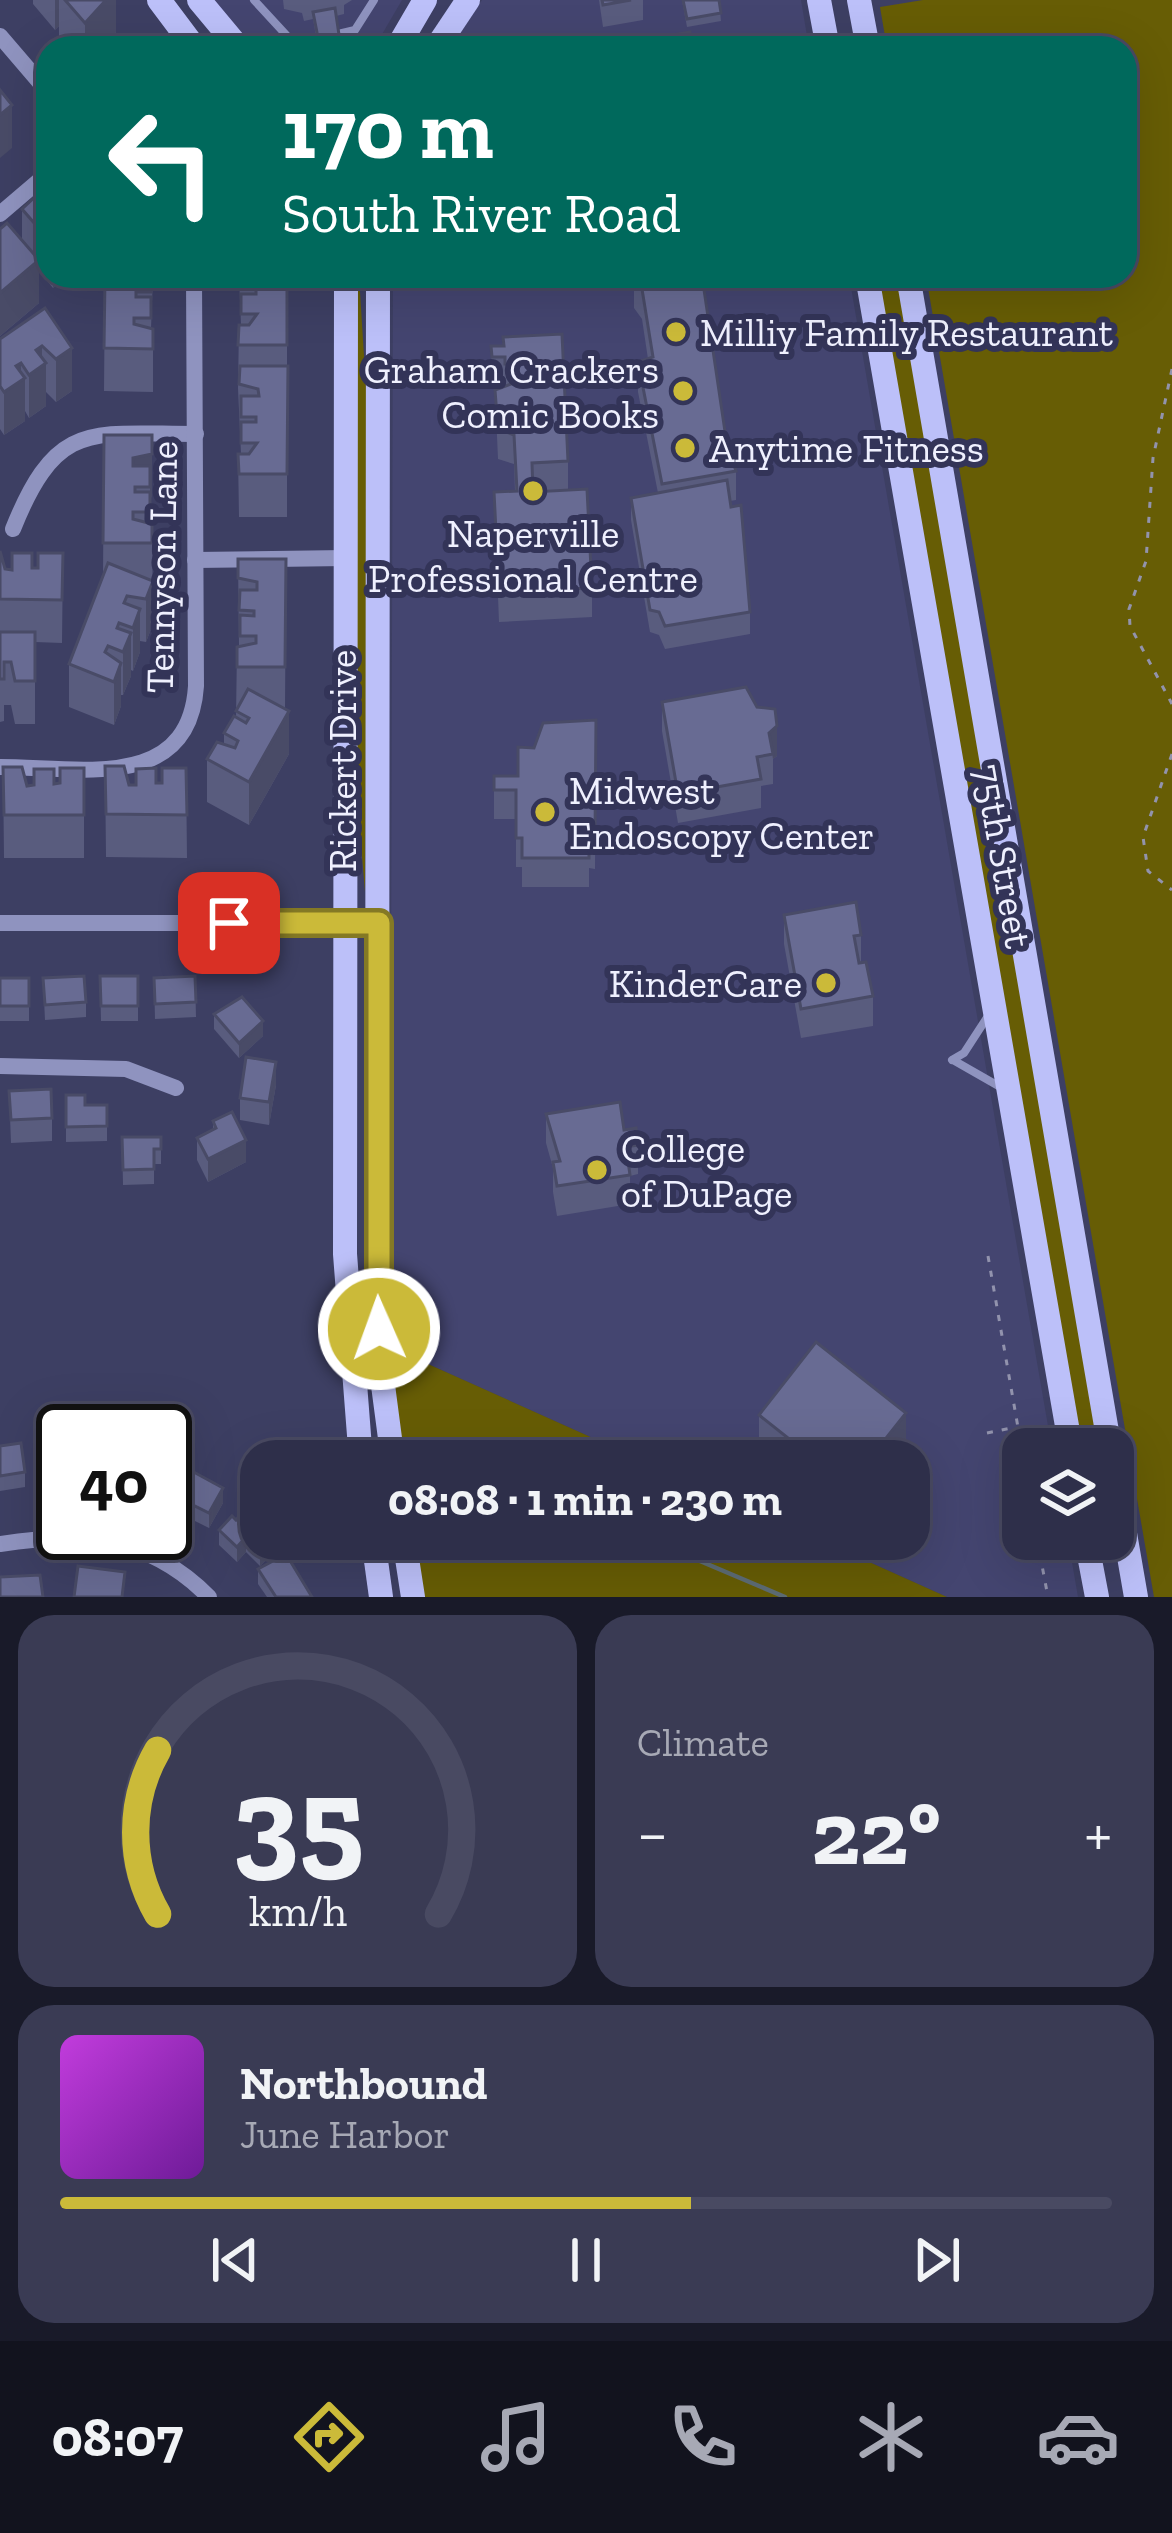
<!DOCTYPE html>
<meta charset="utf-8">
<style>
:root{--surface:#2e2f4a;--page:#3a3b54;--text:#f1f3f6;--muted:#a7a9b5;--line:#494a62;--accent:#cbba39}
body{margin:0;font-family:"Zilla Slab",serif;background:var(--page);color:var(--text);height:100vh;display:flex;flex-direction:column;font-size:45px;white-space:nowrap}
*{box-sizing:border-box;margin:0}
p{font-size:39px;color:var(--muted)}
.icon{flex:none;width:66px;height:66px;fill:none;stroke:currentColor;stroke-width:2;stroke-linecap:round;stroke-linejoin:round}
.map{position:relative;height:1597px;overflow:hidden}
.details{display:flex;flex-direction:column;gap:18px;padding:18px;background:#191a29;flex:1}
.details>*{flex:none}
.top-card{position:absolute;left:36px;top:36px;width:1101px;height:252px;border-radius:36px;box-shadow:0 12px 48px #0002,0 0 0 3px var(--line);background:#00695c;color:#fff;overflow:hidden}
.buttons{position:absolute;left:1002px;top:1428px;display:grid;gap:24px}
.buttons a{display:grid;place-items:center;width:132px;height:132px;border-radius:24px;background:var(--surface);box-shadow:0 12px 48px #0002,0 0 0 3px var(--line);font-size:60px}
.speed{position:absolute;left:36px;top:1404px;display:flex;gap:24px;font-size:60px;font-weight:700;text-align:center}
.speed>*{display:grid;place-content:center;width:156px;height:156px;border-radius:50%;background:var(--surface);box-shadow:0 12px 48px #0002,0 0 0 3px var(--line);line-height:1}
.speed .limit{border:6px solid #111;border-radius:18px;background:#fff;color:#111}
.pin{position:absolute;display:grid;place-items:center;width:102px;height:102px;color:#fff;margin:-51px;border-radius:24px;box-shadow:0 6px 18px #0006}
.me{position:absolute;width:132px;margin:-66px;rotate:358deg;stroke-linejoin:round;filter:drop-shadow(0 0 9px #0008)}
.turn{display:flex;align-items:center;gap:42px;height:252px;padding:0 48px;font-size:54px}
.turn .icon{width:156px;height:156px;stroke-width:2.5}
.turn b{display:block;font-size:84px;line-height:102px}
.big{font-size:90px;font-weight:700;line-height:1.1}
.details .card{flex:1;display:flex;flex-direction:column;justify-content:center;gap:18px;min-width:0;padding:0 42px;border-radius:36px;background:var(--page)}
.details .dial{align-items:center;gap:0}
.dial svg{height:312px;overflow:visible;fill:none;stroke:var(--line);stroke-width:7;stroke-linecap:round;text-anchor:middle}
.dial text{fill:var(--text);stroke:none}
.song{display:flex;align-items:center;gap:36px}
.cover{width:144px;height:144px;border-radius:18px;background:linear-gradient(135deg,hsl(290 70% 55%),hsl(280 70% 35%))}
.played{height:12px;border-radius:6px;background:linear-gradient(90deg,var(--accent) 60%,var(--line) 60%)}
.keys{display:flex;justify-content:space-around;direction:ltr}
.heat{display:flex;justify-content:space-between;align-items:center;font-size:66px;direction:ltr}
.details .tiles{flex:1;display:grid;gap:18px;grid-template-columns:1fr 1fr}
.card:last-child{grid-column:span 2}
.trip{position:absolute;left:240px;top:1440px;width:690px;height:120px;border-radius:36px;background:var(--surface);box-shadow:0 12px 48px #0002,0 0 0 3px var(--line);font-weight:700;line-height:120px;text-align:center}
.tab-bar{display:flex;height:192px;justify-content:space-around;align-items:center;background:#12131e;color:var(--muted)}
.tab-bar .icon{width:84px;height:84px}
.tab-bar .active{color:var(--accent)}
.tab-bar b{font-size:54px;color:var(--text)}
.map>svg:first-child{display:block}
.built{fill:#444570}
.green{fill:#675d05}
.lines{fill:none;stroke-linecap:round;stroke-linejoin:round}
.stream{stroke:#5d6c75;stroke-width:4.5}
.path{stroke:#9293ad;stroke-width:3;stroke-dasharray:6 9;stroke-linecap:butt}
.lane{stroke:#8f93bf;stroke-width:8}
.street{stroke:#8f93bf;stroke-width:16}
.secondary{stroke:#bcc0f9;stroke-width:24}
.wall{fill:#595c7e}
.shaded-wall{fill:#494b67}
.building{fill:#686b93;stroke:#494b67;stroke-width:3}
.route-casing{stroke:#847925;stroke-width:30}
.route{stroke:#cbba39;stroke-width:21}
.poi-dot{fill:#cbba39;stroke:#333458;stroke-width:4.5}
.labels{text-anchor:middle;stroke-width:12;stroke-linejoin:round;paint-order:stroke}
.poi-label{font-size:39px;fill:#eff0fe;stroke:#333458;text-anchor:start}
.street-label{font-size:39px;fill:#eff0fe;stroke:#333458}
</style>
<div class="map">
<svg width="1172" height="1597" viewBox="0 0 1172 1597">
<rect width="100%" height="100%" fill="#3d3f63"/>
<g class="built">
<polygon points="211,0 402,0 374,48 252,48"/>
<polygon points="482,0 801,0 809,48 448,48"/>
<polygon points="393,276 849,276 1052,1449 1023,1449 1023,1539 1068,1539 1078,1597 947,1597 818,1539 909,1539 909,1461 644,1461 390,1347"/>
</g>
<g class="green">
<polygon points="923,0 1172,0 1172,1597 1154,1597 926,276 1125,276 1125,48 887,48 880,7"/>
<polygon points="355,276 359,276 368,420 365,892 353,748"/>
<polygon points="876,276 896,276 905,314 1101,1449 1080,1449"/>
<polygon points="390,1347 644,1461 404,1461"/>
<polygon points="416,1539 818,1539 947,1597 424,1597"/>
</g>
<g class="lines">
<polyline class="stream" points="648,1539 785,1597"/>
<g class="path">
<polyline points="1172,369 1153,458 1146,561 1129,609 1130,626 1172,704"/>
<polyline points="1172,754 1143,837 1148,871 1172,890"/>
<polyline points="988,1256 1023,1456"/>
<polyline points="987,1433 1016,1427"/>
<polyline points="1037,1539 1048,1597"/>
</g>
<g class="lane">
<polyline points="254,0 289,38 317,39"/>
<polyline points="338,34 355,30 374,0"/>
<polyline points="952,1060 964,1053 988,1016"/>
<polyline points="953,1060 1002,1088"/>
</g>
<g class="street">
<polyline points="0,36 48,92"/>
<polyline points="0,214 48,173"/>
<path d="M13 529C57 419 91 434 196 434"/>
<polyline points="195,560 346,558"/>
<path d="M0 767C77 767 189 793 196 686L194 276"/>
<polyline points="0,923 379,923"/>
<polyline points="0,1066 126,1069 176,1088"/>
<path d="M0 1544C81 1532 148 1535 209 1597"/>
</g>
<g class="secondary">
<polyline points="159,0 195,48"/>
<polyline points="199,0 239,48"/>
<polyline points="819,0 828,48"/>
<polyline points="859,0 868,48"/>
<polyline points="397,48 425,0"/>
<polyline points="436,48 468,0"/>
<polyline points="346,276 345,1254 361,1461"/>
<polyline points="378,276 377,1254 381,1370 393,1461"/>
<polyline points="867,276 1071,1449"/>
<polyline points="908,276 1110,1449"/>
<polyline points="1113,1464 1136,1597"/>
<polyline points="373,1539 381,1597"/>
<polyline points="404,1539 413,1597"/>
<polyline points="1086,1539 1097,1597"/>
</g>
</g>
<g class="wall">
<polygon points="33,0 116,0 116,32 101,48 70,48 59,36 59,26 55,30 33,4"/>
<polygon points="283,0 352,0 344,5 344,14 336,16 341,48 318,48 313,19 304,21 302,13 284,9"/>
<polygon points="599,0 643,0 643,20 603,27"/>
<polygon points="682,0 719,0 721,21 687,27"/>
<polygon points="48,188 48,276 67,276 53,288 39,271 39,303 0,336 0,229 22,241 22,209 46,204 46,190"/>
<polygon points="105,276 153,276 151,329 153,329 153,392 104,391"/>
<polygon points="239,276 287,276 287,517 239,517 238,454 241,454 238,388 239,325 241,325"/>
<polygon points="644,276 727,445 736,471 736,500 730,501 750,612 750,634 665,649 659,635 650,632 631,520 631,498 658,493 638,392 638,362 648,359 642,319 634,308 634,278"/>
<polygon points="45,308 72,391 56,402 46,392 46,406 29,418 25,411 25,421 4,435 0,429 0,339"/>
<polygon points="491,346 503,346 568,461 568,490 592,588 592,617 499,622 494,492 515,491 514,464 498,459 495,390 505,386 492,387"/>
<polygon points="104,435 152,435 150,523 152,524 153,624 146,642 140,641 140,652 133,671 131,670 131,676 123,695 121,695 121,706 114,725 69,707 69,664 103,577"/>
<polygon points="0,551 5,569 38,568 63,553 62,643 35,642 35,724 15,724 11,705 4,705 4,721 0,722"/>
<polygon points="238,559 286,559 285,710 289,754 249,825 207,802 207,759 224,745 224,733 236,717 237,647 239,647"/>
<polygon points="662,702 777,756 773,759 773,784 761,786 761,808 678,823 662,731"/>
<polygon points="596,720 595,869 589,868 589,887 522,887 522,867 516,867 516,819 494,819 494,776 518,776 534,748"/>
<polygon points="105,766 129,785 162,783 186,768 187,858 106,857"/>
<polygon points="3,767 27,786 60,783 84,768 84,858 4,858"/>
<polygon points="784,915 861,935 861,962 873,996 873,1026 801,1038 784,944"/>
<polygon points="100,976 138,976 138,1021 101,1021"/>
<polygon points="195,976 196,1017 155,1019 154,978"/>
<rect x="0" y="978" width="29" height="43"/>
<polygon points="43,978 86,1002 86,1017 45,1020"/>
<polygon points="214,1014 263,1036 239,1058 214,1029"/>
<polygon points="276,1085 269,1125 240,1120 240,1098"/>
<polygon points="9,1091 52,1118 52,1141 11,1143"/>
<polygon points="66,1095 85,1105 107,1105 107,1141 66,1142"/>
<polygon points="546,1114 624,1130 638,1145 638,1174 630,1176 630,1204 557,1216 553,1192 553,1168 546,1143"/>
<polygon points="213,1121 246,1162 208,1182 197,1160 197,1138 213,1130"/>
<polygon points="122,1137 161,1137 161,1164 154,1164 154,1184 123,1185"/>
<polygon points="759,1415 906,1443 891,1461 780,1461 759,1445"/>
<polygon points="37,1432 55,1440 63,1439 63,1489 39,1491"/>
<polygon points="0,1446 25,1472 25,1487 0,1491"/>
<polygon points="165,1484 223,1503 209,1528 165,1506"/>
<polygon points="236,1520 277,1539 277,1549 260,1566 246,1552 237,1562 219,1545 219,1530"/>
<polygon points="258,1569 312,1597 267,1597 258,1584"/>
</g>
<g class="shaded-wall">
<polygon points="55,0 59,0 59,26 55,30"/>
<polygon points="101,0 116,0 116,32 101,48 85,48 85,23"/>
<polygon points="12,105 12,148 0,158 0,115"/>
<polygon points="39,260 39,303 0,336 0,293"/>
<polygon points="53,276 67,276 53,288"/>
<polygon points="42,346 42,366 46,363 46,406 29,418 29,375 36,350"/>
<polygon points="72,348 72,391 56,402 56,359"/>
<polygon points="21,363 21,381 25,378 25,421 4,435 4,392 16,366"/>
<polygon points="152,454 152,497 150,498 150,530 150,487 135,487 133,458"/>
<polygon points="153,581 153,624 146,642 146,599"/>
<polygon points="140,609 140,652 133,671 133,628"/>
<polygon points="131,633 131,676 123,695 123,652"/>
<polygon points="121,663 121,706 114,725 114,682"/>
<polygon points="289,711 289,754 249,825 249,782"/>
<polygon points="777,726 777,756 773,759 769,733"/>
<polygon points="263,1021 263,1036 239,1058 239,1043"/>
<polygon points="276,1062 276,1085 269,1125 269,1102"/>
<polygon points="246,1140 246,1162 208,1182 208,1159"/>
<polygon points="906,1413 906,1443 891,1461 868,1461"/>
<polygon points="223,1488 223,1503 209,1528 209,1513"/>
<polygon points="246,1537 246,1552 237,1562 237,1547"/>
<polygon points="272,1539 277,1539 277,1549 260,1566 260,1551"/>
</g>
<g class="building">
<polygon points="65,0 106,0 85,23"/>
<polygon points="602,0 631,0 603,5"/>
<polygon points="683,0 719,0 721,13 687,19"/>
<polygon points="335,8 341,48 320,48 313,12"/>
<polygon points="690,32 692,48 651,48 649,39"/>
<polygon points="0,90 12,105 0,115"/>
<polygon points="36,196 48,205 48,239 22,209"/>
<polygon points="7,223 39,260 0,293 0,229"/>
<polygon points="105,276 151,276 151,292 136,292 136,297 151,297 151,318 134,318 134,324 153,329 153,349 104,348"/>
<polygon points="241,276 287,276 287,345 238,345 239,325 249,325 257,314 241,314 241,294 256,294 256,289 241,288"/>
<polygon points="644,276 702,276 727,445 736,471 662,484 638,362 653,357 642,289 634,278"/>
<polygon points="45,308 72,348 56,359 42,346 36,350 46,363 29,375 21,363 16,366 25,378 4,392 0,386 0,339"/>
<polygon points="562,334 568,461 532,463 533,492 587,489 592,588 499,592 494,492 517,491 514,435 498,429 495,390 511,384 510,364 505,364 505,357 492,357 491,346 504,346 503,337"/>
<polygon points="240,366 288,366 287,474 239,474 238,454 249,454 257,443 241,443 241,422 256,422 256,417 241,417 241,396 259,396 258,389 239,384"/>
<polygon points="104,435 152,435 152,454 133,458 133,466 150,466 150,487 135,487 135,492 150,492 150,512 133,512 133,519 152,524 152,543 103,543"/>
<polygon points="727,480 731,507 741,505 750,612 665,626 659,612 650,610 631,498"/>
<polygon points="0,551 5,569 12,570 12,553 32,553 32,568 38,568 38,553 63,553 62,600 0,599"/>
<polygon points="238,559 286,559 285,667 237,667 237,647 256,643 256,636 240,636 240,615 254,616 254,611 239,610 240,590 257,590 257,582 238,578"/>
<polygon points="108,563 153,581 146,599 127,596 124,603 140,609 133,628 119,623 117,628 131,633 123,652 108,646 105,652 121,663 114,682 69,664"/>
<polygon points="0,632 35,632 35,681 15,681 11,662 4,662 4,679 0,679"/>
<polygon points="746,687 757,707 775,709 777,726 769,733 773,754 757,757 761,779 678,794 662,702"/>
<polygon points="248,689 289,711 249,782 207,759 217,742 235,748 238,741 224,733 234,716 246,723 249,718 236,711"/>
<polygon points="596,720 595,839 589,839 589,858 522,858 522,838 516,838 516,790 494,790 494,776 518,776 518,747 534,748 543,723"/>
<polygon points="105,766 124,766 129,785 136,785 136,769 156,768 156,783 162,783 162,768 186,768 187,815 106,814"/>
<polygon points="3,767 22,767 27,786 34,785 34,769 54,769 54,784 60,783 60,768 84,768 84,815 4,815"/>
<polygon points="856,902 861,935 854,936 859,963 866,962 873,996 801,1009 784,915"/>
<polygon points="84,976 86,1002 45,1005 43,978"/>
<polygon points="100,976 138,976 138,1006 101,1006"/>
<polygon points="195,976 196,1002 155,1004 154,978"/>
<rect x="0" y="978" width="29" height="28"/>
<polygon points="242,997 263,1021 239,1043 214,1014"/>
<polygon points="246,1057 276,1062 269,1102 240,1098"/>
<polygon points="51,1089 52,1118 11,1120 9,1091"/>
<polygon points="66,1095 85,1095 85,1105 107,1105 107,1126 66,1127"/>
<polygon points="620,1102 624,1130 636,1128 638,1145 626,1147 630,1175 557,1186 553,1162 560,1161 546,1114"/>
<polygon points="232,1112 246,1140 208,1159 197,1138 216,1128 213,1121"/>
<polygon points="122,1137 161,1137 161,1149 154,1149 154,1169 123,1170"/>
<polygon points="816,1342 906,1413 868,1461 817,1461 759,1415"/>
<polygon points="37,1432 54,1432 55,1440 63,1439 63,1466 39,1469"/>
<polygon points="21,1443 25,1472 0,1476 0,1446"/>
<polygon points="179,1464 223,1488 209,1513 165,1491 165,1484"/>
<polygon points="248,1506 261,1519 261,1539 272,1539 260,1551 246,1537 237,1547 219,1530 232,1516 236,1520"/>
<polygon points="286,1554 312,1597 276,1597 258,1569"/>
<polygon points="78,1566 125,1572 122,1597 74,1597"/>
<polygon points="40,1575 43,1597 0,1597 0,1577"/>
</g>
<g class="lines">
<g class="route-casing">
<polyline id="route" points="229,923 379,923 379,1329"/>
</g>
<use href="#route" class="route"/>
</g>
<g class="poi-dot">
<circle cx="676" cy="332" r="12"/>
<circle cx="683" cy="391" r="12"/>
<circle cx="685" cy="448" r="12"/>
<circle cx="533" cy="491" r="12"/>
<circle cx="545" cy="812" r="12"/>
<circle cx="826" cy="983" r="12"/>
<circle cx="597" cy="1170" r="12"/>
</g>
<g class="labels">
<g class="poi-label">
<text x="700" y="346">Milliy Family Restaurant</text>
<text x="659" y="383" text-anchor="end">Graham Crackers<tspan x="659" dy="45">Comic Books</tspan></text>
<text x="709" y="462">Anytime Fitness</text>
<text x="533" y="547" text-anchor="middle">Naperville<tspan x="533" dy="45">Professional Centre</tspan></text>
<text x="569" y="804">Midwest<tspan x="569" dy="45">Endoscopy Center</tspan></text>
<text x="802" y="997" text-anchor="end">KinderCare</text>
<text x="621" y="1162">College<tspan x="621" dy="45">of DuPage</tspan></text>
</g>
<g class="street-label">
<text transform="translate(161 567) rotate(-89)" y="14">Tennyson Lane</text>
<text transform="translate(342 761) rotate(-90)" y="14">Rickert Drive</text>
<text transform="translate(1004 856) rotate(80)" y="14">75th Street</text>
</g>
</g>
</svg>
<div class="buttons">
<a><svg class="icon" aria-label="layers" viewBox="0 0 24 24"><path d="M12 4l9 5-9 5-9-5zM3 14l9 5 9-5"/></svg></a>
</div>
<div class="speed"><div class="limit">40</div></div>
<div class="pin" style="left:229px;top:923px;background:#d93025"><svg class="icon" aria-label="arrive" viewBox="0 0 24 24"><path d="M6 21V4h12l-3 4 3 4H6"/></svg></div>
<svg class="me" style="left:379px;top:1329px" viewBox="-20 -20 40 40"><circle r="17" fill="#cbba39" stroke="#fff" stroke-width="3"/><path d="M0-11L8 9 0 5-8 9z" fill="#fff"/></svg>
<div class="trip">08:08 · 1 min · 230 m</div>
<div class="top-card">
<div class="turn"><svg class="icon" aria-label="left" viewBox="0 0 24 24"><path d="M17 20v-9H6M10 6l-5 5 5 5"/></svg><div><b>170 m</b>South River Road</div></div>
</div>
</div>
<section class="details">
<div class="tiles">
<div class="card dial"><svg viewBox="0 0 100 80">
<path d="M14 69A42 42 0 1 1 86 69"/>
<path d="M14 69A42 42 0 0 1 14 27" stroke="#cbba39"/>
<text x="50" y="56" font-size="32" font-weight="700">35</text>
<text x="50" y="72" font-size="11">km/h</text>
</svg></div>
<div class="card"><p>Climate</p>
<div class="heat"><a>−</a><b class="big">22°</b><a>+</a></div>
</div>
<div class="card">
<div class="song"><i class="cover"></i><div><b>Northbound</b><p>June Harbor</p></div></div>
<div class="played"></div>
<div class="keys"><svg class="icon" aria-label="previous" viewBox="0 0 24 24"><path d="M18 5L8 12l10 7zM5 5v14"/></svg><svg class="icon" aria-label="pause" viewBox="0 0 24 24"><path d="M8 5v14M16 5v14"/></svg><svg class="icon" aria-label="next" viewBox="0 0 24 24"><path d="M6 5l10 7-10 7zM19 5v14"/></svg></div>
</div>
</div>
</section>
<nav class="tab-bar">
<b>08:07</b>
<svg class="icon active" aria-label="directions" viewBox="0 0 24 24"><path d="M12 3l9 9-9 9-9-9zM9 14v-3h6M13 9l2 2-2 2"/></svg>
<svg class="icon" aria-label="music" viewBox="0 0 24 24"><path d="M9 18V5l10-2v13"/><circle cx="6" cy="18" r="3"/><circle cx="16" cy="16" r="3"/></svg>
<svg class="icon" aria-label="phone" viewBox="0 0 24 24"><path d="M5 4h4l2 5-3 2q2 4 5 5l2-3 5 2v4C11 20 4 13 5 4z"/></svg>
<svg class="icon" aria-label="climate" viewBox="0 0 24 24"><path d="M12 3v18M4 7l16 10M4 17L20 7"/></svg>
<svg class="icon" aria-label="car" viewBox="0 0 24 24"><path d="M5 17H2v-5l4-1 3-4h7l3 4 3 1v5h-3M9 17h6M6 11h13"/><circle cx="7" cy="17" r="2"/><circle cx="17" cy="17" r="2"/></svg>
</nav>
